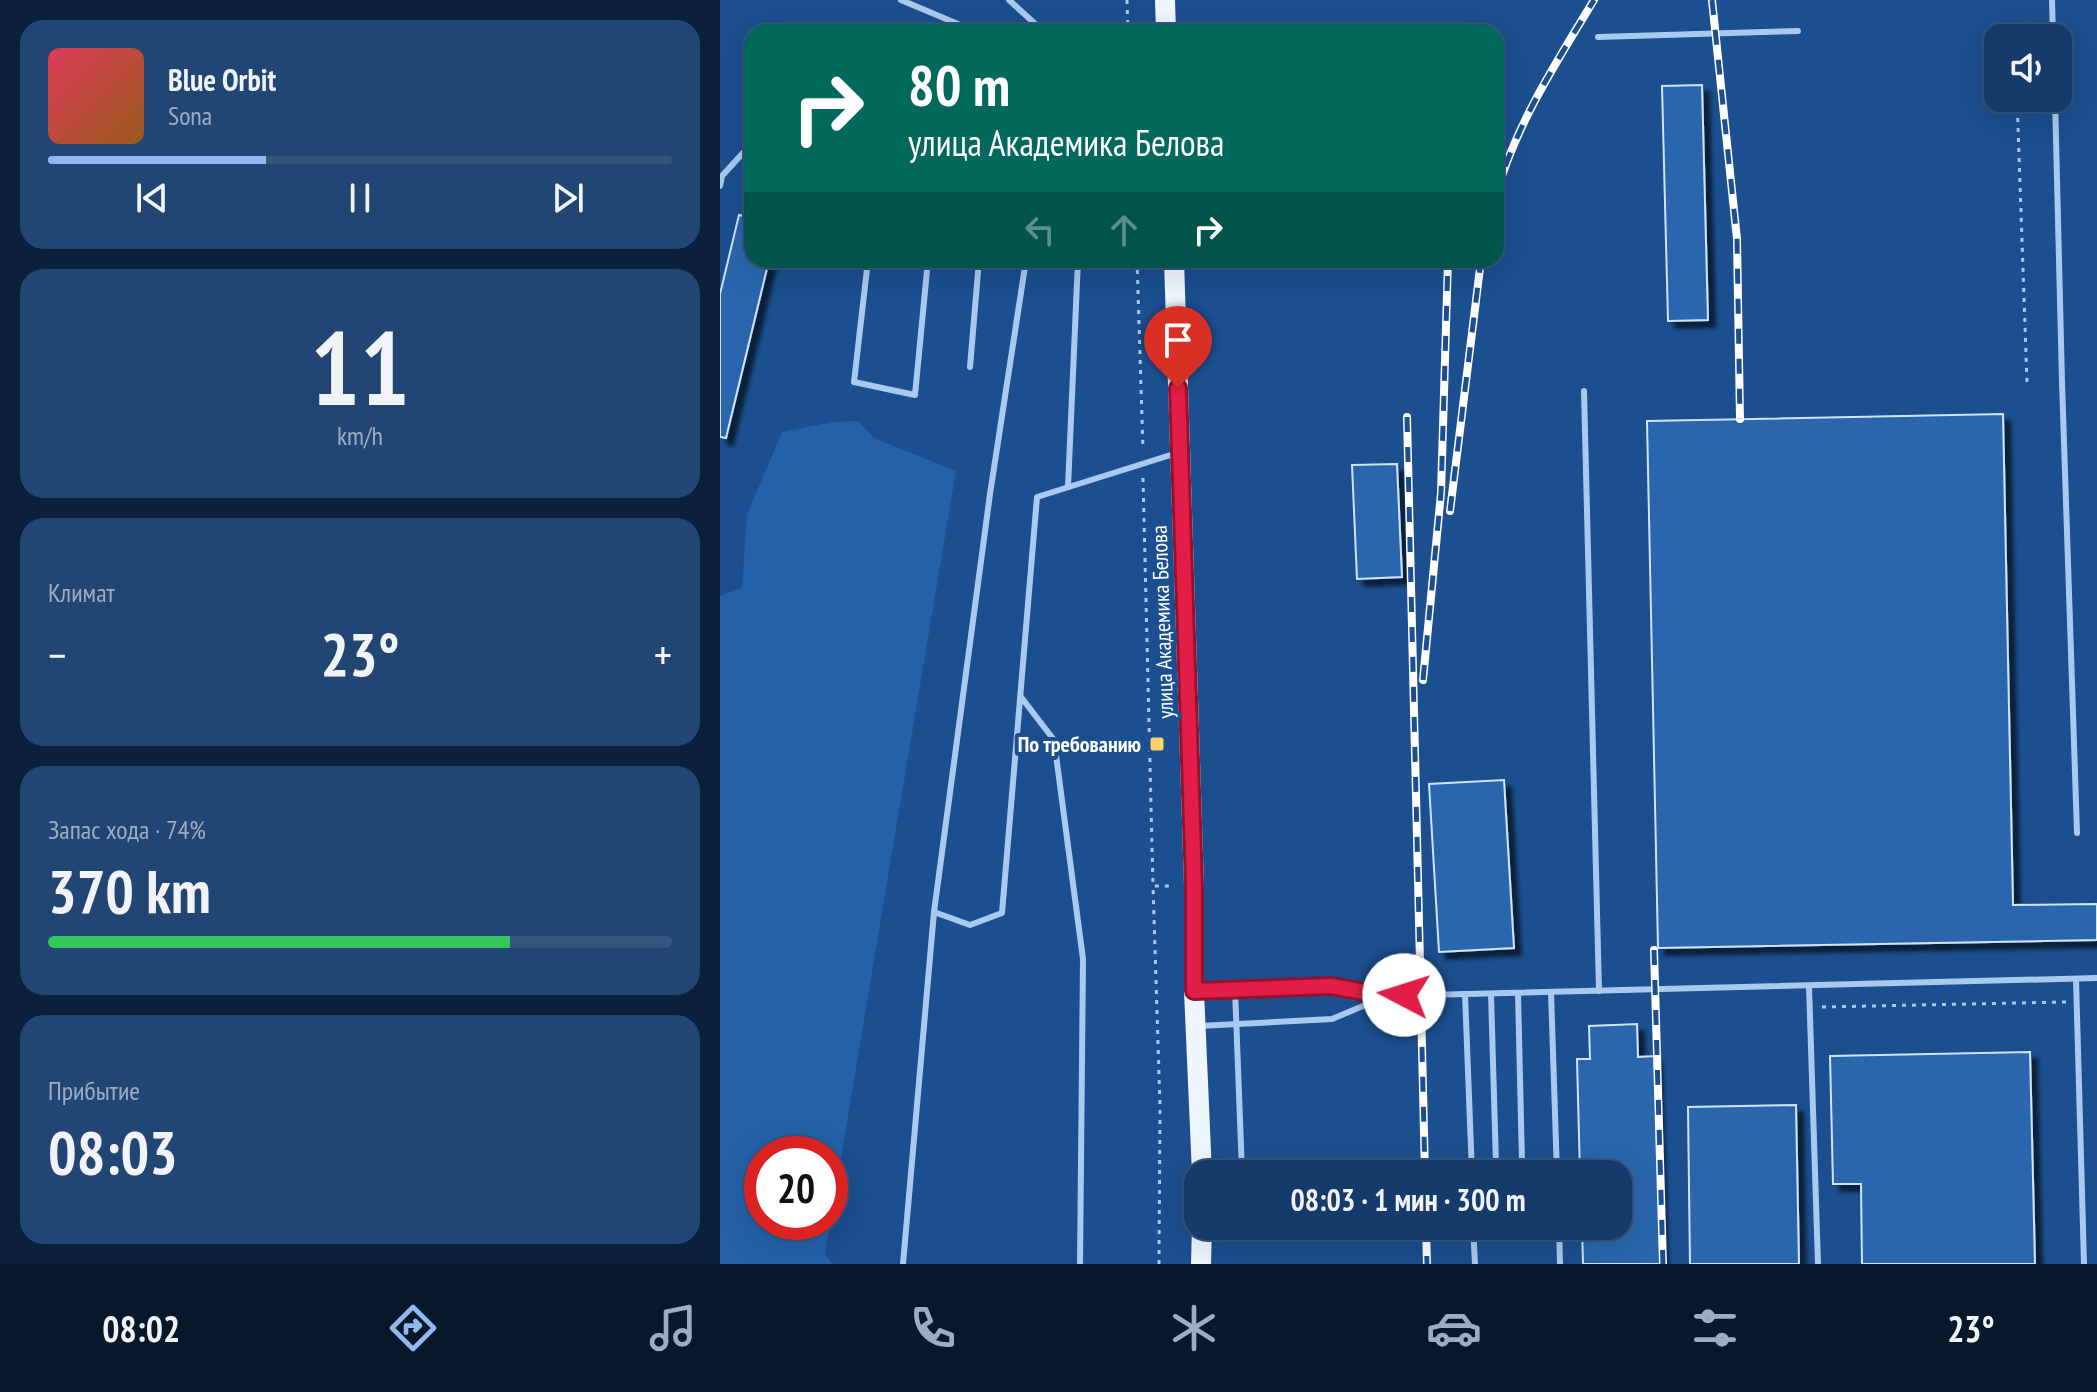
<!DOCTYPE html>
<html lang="ru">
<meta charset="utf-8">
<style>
:root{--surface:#143b6b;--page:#214673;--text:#f1f3f6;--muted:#9dadc1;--line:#33557e;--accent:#90b9f0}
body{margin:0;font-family:"PT Sans Narrow",sans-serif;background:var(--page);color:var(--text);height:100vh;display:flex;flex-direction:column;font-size:30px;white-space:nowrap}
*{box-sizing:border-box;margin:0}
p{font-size:26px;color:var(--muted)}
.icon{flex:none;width:44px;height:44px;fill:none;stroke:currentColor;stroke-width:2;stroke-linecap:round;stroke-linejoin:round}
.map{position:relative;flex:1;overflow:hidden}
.side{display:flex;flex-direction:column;gap:20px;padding:20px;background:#0b203b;width:720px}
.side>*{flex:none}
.hud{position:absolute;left:24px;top:24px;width:760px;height:244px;border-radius:24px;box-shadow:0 8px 32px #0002,0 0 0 2px var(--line);background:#00695c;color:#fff;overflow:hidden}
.tools{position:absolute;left:1264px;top:24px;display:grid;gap:16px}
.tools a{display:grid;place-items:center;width:88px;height:88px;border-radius:16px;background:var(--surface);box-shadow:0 8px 32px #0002,0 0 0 2px var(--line);font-size:40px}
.speed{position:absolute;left:24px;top:1136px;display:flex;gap:16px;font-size:40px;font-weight:700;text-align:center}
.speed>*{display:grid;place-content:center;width:104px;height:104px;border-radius:50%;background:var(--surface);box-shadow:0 8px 32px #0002,0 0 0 2px var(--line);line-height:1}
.speed .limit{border:12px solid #d22;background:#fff;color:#111}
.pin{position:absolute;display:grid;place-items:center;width:68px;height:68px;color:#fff;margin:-82px -34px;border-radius:50% 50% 50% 0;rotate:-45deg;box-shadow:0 0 8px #0007}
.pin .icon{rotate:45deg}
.me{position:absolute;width:88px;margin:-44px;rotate:275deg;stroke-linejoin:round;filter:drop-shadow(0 0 6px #0008)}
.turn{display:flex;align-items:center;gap:28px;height:168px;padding:0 32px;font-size:36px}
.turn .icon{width:104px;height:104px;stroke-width:2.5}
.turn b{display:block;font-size:56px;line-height:68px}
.lanes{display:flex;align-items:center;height:76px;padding:0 32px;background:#0003;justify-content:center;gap:40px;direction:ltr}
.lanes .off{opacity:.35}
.big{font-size:60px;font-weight:700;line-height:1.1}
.side .tile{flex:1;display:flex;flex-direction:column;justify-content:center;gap:12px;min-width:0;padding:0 28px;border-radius:24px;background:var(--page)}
.side .dial{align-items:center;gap:0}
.dial b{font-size:104px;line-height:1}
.song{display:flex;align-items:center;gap:24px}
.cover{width:96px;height:96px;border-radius:12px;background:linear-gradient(135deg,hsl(350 70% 55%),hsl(30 70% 35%))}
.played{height:8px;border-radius:4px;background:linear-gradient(90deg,var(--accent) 35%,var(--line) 35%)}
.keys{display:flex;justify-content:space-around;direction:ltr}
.heat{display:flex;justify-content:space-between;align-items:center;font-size:44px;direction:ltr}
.charge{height:12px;border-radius:6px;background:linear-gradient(90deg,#34c759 74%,var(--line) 0)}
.trip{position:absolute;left:464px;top:1160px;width:448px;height:80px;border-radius:24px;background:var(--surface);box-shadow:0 8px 32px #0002,0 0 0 2px var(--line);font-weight:700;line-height:80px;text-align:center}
.menu{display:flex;height:128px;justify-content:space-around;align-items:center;background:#08182b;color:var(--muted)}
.menu .icon{width:56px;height:56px}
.menu .selected{color:var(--accent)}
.menu b{font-size:36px;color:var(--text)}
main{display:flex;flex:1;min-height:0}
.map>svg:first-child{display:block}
.green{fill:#2461a8;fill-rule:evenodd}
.building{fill:#2a66ad;stroke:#cfe3fa;stroke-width:2;filter:url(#shadow)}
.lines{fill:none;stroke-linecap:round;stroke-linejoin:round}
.path{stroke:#a9c9ee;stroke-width:3;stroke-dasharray:4 6;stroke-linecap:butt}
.lane{stroke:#a9c9ee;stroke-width:6}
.primary{stroke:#f0f6ff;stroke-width:20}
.rail-casing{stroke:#fff;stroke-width:8}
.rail{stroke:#1b4f8f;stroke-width:5;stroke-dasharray:15;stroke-linecap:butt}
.route-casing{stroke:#92132f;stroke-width:20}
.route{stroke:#e11d48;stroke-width:14}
.poi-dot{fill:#ffd166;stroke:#1b4f8f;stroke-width:3}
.labels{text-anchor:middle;stroke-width:8;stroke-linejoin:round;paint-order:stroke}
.street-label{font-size:22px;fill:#fff;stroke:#1b4f8f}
.poi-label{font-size:22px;font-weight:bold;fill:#fff;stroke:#1b4f8f;text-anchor:end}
</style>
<main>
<section class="side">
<div class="tile">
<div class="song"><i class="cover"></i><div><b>Blue Orbit</b><p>Sona</p></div></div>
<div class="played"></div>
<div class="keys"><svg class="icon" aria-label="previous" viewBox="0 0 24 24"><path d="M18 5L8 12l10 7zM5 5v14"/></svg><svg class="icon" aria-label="pause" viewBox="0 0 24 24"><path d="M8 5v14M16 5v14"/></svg><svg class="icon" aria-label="next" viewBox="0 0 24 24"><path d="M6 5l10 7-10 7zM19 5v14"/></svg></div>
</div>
<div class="tile dial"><b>11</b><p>km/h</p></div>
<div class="tile"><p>Климат</p>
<div class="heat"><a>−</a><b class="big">23°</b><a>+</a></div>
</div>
<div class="tile"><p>Запас хода · 74%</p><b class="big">370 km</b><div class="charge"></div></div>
<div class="tile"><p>Прибытие</p><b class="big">08:03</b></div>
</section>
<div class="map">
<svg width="1377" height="1264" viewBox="0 0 1377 1264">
<defs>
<filter id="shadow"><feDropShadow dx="7" dy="7" stdDeviation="2" flood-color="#0009"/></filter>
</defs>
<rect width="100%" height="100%" fill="#1b4f8f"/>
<path class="green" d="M138 421 154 438 236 471 105 1254 112 1264H0V596L22 588 27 515 62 432 113 422ZM42 1154H110V1222H42Z"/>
<g class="building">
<polygon points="982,85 988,320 948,321 942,86"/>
<polygon points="19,215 32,218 32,260 49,260 6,438 0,437 0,294"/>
<polygon points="1283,414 1293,905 1377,904 1377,940 938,948 927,421"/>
<polygon points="677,464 682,577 637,579 632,465"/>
<polygon points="784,780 794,948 719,952 709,784"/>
<polygon points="917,1024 918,1057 935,1056 941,1264 863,1264 862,1226 898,1226 898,1174 860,1174 857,1059 870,1059 869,1026"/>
<polygon points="1310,1052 1315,1264 1142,1264 1141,1184 1113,1184 1110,1056"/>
<polygon points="1076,1105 1079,1264 970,1264 968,1107"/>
</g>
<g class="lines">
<g class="path">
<polyline points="407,0 408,32"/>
<polyline points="1297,98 1307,383"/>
<polyline points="417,260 423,450"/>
<polyline points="423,478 433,886"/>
<polyline points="1102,1007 1346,1002"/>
<polyline points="439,1264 440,1106 433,886 455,886"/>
</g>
<g class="lane">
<polyline points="181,0 257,32"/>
<polyline points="289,0 324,32"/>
<polyline points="1332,0 1333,38"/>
<polyline points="878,37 1078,31"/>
<polyline points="1335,98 1342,382 1357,833"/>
<polyline points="0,186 2,176 32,143"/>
<polyline points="148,260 134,382 195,395 208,260"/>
<polyline points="306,260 270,494 214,912 250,925 282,913 317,497 457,453"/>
<polyline points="250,367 259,260"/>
<polyline points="864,391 879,991"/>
<polyline points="348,487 358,260"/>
<polyline points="301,697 334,740 363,959 360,1264"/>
<polyline points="1356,979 1364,1264"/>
<polyline points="1089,986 1098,1264"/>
<polyline points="515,989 522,1172"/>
<polyline points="478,991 611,986 667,996 1377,978"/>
<polyline points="831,992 837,1174"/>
<polyline points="798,993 802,1163"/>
<polyline points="745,994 752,1174"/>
<polyline points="479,1026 612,1019 667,996"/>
<polyline points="751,1164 776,1164 771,994"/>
<polyline points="776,1164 837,1162"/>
<polyline points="485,1172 574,1171"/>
<polyline points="753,1226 755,1264"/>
<polyline points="839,1226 840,1264"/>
<polyline points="183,1264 214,912"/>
</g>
<g class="primary">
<polyline points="445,0 446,32"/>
<polyline points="454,260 474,885 474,991 482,1174"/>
<polyline points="481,1264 482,1226"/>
</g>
<g class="rail-casing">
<g id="rail">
<polyline points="992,0 1017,239 1020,419"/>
<path d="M776 195C796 124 836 63 874 0"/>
<polyline points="687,417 705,1174"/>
<polyline points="730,511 761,260"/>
<polyline points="703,680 721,493 728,260"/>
<polyline points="934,950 943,1264"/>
<polyline points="706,1226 707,1264"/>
</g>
</g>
<use href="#rail" class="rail"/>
</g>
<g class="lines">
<g class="route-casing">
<polyline id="route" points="458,388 474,885 474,991 611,986 667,996 684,995"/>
</g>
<use href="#route" class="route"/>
</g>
<rect class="poi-dot" x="429" y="736" width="16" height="16" rx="4"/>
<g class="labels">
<g class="street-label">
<text transform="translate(442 622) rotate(-92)" y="8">улица Академика Белова</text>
</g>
<g class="poi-label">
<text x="421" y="752">По требованию</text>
</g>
</g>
</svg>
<div class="tools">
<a><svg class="icon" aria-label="sound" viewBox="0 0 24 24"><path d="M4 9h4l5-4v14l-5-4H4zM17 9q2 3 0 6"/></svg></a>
</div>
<div class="speed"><div class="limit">20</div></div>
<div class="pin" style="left:458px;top:388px;background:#d93025"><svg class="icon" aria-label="arrive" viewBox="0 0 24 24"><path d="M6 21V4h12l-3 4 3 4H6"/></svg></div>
<svg class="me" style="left:684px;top:995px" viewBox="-20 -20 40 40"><circle r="19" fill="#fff"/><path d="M0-13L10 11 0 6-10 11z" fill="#e11d48"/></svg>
<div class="trip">08:03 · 1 мин · 300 m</div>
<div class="hud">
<div class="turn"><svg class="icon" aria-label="right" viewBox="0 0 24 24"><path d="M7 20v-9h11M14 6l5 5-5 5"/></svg><div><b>80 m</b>улица Академика Белова</div></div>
<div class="lanes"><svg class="icon off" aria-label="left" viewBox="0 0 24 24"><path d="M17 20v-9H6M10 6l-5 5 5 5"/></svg><svg class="icon off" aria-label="ahead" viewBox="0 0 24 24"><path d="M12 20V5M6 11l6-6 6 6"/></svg><svg class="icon" aria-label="right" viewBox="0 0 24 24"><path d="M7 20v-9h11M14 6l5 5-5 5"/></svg></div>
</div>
</div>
</main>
<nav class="menu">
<b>08:02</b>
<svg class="icon selected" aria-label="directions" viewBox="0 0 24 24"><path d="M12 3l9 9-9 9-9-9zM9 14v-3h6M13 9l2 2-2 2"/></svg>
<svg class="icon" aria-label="music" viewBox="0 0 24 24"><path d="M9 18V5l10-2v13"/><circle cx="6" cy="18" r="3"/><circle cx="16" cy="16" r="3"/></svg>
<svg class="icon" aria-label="phone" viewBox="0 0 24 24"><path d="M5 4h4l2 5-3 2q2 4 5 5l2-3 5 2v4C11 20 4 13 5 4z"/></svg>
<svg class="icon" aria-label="climate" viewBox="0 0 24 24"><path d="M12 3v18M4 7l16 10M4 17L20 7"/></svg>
<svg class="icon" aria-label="car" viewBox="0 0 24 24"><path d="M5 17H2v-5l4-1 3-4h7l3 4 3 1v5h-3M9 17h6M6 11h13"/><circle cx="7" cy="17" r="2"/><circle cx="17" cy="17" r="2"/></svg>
<svg class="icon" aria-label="filters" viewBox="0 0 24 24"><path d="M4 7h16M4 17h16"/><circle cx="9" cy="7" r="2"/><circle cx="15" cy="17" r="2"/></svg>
<b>23°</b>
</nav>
